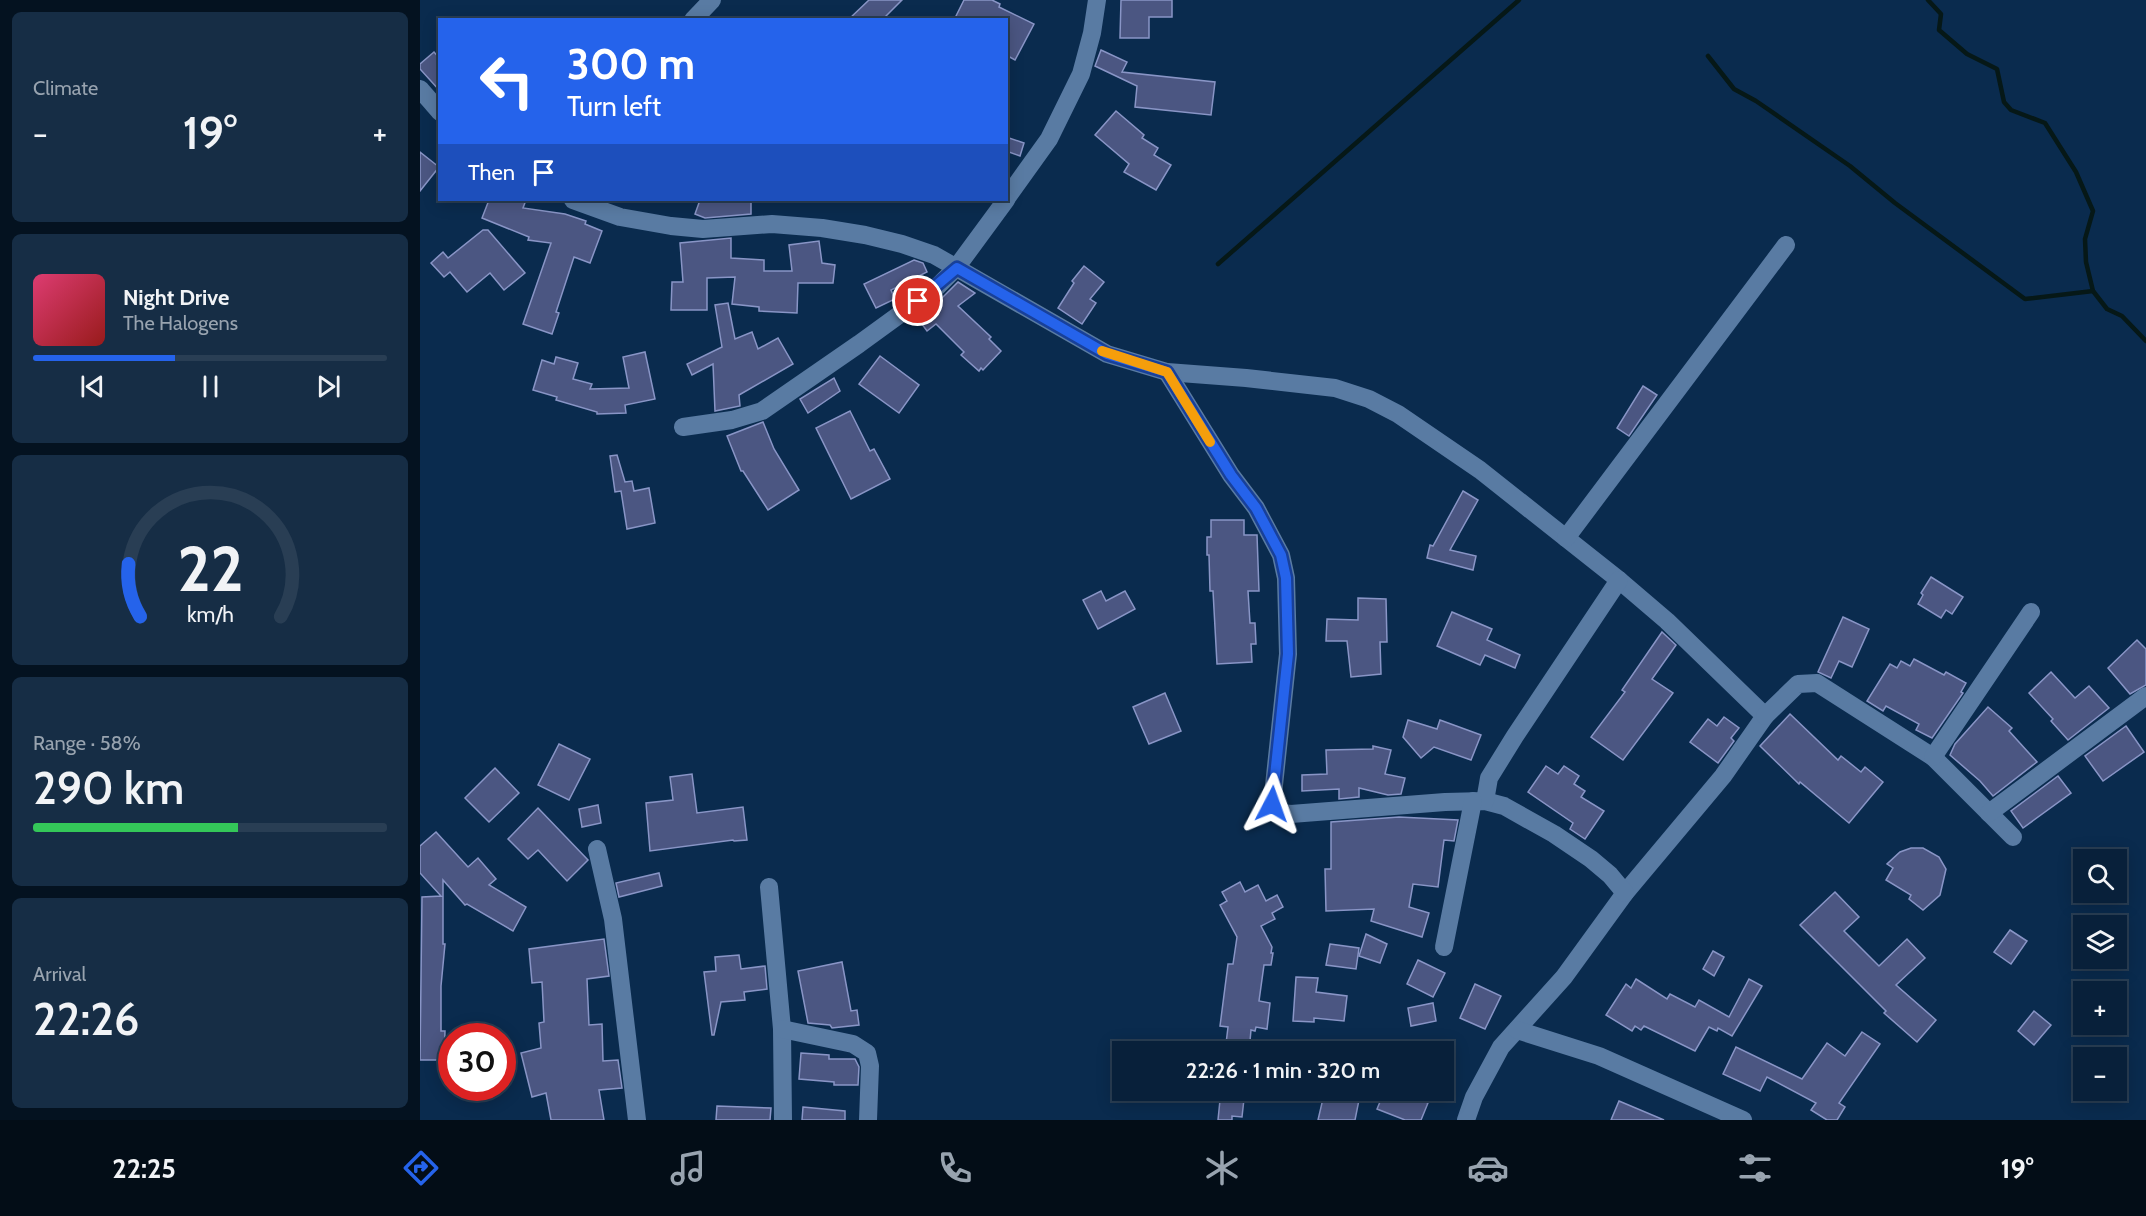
<!DOCTYPE html>
<meta charset="utf-8">
<style>
:root{--surface:#08203a;--page:#162d45;--text:#f1f3f6;--muted:#98a3af;--line:#293e54;--accent:#2563eb}
body{margin:0;font-family:Cabin,sans-serif;background:var(--page);color:var(--text);height:100vh;display:flex;flex-direction:column;font-size:22px;white-space:nowrap}
*{box-sizing:border-box;margin:0}
p{font-size:20px;color:var(--muted)}
.icon{flex:none;width:33px;height:33px;fill:none;stroke:currentColor;stroke-width:2;stroke-linecap:round;stroke-linejoin:round}
.map{position:relative;flex:1;overflow:hidden}
.sheet{display:flex;flex-direction:column;gap:12px;padding:12px;background:#041220;width:420px}
.sheet>*{flex:none}
.hud{position:absolute;left:18px;top:18px;width:570px;height:183px;border-radius:0px;box-shadow:0 3px 15px #0003,0 0 0 2px var(--line);background:#2563eb;color:#fff;overflow:hidden}
.tools{position:absolute;left:1653px;top:849px;display:grid;gap:12px}
.tools a{display:grid;place-items:center;width:54px;height:54px;border-radius:0px;background:var(--surface);box-shadow:0 3px 15px #0003,0 0 0 2px var(--line);font-size:30px}
.speed{position:absolute;left:18px;top:1023px;display:flex;gap:12px;font-size:30px;font-weight:700;text-align:center}
.speed>*{display:grid;place-content:center;width:78px;height:78px;border-radius:50%;background:var(--surface);box-shadow:0 3px 15px #0003,0 0 0 2px var(--line);line-height:1}
.speed .limit{border:9px solid #d22;background:#fff;color:#111}
.pin{position:absolute;display:grid;place-items:center;width:51px;height:51px;color:#fff;margin:-26px;border:3px solid #fff;border-radius:50%;box-shadow:0 2px 6px #0007}
.me{position:absolute;width:66px;margin:-33px;rotate:4deg;stroke-linejoin:round;filter:drop-shadow(0 0 4px #0008)}
.turn{display:flex;align-items:center;gap:21px;height:126px;padding:0 30px;font-size:27px}
.turn .icon{width:78px;height:78px;stroke-width:2.5}
.turn b{display:block;font-size:42px;line-height:51px}
.then{display:flex;align-items:center;height:57px;padding:0 30px;background:#0003;gap:12px;font-size:22px}
.big{font-size:45px;font-weight:600;line-height:1.1}
.sheet .widget{flex:1;display:flex;flex-direction:column;justify-content:center;gap:9px;min-width:0;padding:0 21px;border-radius:9px;background:var(--page)}
.sheet .dial{align-items:center;gap:0}
.dial svg{height:156px;overflow:visible;fill:none;stroke:var(--line);stroke-width:7;stroke-linecap:round;text-anchor:middle}
.dial text{fill:var(--text);stroke:none}
.song{display:flex;align-items:center;gap:18px}
.cover{width:72px;height:72px;border-radius:9px;background:linear-gradient(135deg,hsl(340 70% 55%),hsl(0 70% 35%))}
.played{height:6px;border-radius:3px;background:linear-gradient(90deg,var(--accent) 40%,var(--line) 40%)}
.keys{display:flex;justify-content:space-around;direction:ltr}
.heat{display:flex;justify-content:space-between;align-items:center;font-size:33px;direction:ltr}
.charge{height:9px;border-radius:4px;background:linear-gradient(90deg,#34c759 58%,var(--line) 0)}
.trip{position:absolute;left:692px;top:1041px;width:342px;height:60px;border-radius:0px;background:var(--surface);box-shadow:0 3px 15px #0003,0 0 0 2px var(--line);font-weight:600;line-height:60px;text-align:center}
.tab-bar{display:flex;height:96px;justify-content:space-around;align-items:center;background:#030d17;color:var(--muted)}
.tab-bar .icon{width:42px;height:42px}
.tab-bar .on{color:var(--accent)}
.tab-bar b{font-size:27px;color:var(--text)}
main{display:flex;flex:1;min-height:0}
.map>svg:first-child{display:block}
.lines{fill:none;stroke-linecap:round;stroke-linejoin:round}
.stream{stroke:#061817;stroke-width:4.5}
.building{fill:#4b5682;stroke:#8995c6;stroke-width:1.5}
.minor{stroke:#597ba3;stroke-width:18}
.route-casing{stroke:#184099;stroke-width:15}
.route{stroke:#2563eb;stroke-width:10}
.slow{stroke:#f59e0b;stroke-width:10}
</style>
<main>
<section class="sheet">
<div class="widget"><p>Climate</p>
<div class="heat"><a>−</a><b class="big">19°</b><a>+</a></div>
</div>
<div class="widget">
<div class="song"><i class="cover"></i><div><b>Night Drive</b><p>The Halogens</p></div></div>
<div class="played"></div>
<div class="keys"><svg class="icon" aria-label="previous" viewBox="0 0 24 24"><path d="M18 5L8 12l10 7zM5 5v14"/></svg><svg class="icon" aria-label="pause" viewBox="0 0 24 24"><path d="M8 5v14M16 5v14"/></svg><svg class="icon" aria-label="next" viewBox="0 0 24 24"><path d="M6 5l10 7-10 7zM19 5v14"/></svg></div>
</div>
<div class="widget dial"><svg viewBox="0 0 100 80">
<path d="M14 69A42 42 0 1 1 86 69"/>
<path d="M14 69A42 42 0 0 1 8 42" stroke="#2563eb"/>
<text x="50" y="56" font-size="32" font-weight="700">22</text>
<text x="50" y="72" font-size="11">km/h</text>
</svg></div>
<div class="widget"><p>Range · 58%</p><b class="big">290 km</b><div class="charge"></div></div>
<div class="widget"><p>Arrival</p><b class="big">22:26</b></div>
</section>
<div class="map">
<svg width="1726" height="1120" viewBox="0 0 1726 1120">
<rect width="100%" height="100%" fill="#0a2b4e"/>
<g class="lines">
<g class="stream">
<polyline points="1508,0 1521,14 1519,30 1547,54 1577,69 1584,102 1591,110 1625,123 1656,172 1673,211 1665,239 1666,262 1673,291 1687,309 1702,316 1726,341"/>
<polyline points="1288,56 1314,89 1336,101 1430,166 1475,203 1605,299 1673,291"/>
<polyline points="798,264 1099,0"/>
</g>
</g>
<g class="building">
<polygon points="449,0 482,0 462,20 428,20"/>
<polygon points="544,0 572,0 580,4 579,7 614,24 595,60 586,55 586,20 534,20"/>
<polygon points="701,0 752,0 752,17 729,17 729,38 700,38"/>
<polygon points="681,50 707,62 702,72 795,82 791,115 715,107 717,86 675,66"/>
<polygon points="14,52 20,59 20,91 0,69 0,64"/>
<polygon points="696,111 724,135 722,138 738,148 734,155 751,165 736,190 704,172 709,164 675,135"/>
<polygon points="586,137 604,143 600,156 586,151"/>
<polygon points="0,152 19,167 0,191"/>
<polygon points="69,200 106,200 103,208 145,214 166,221 165,224 182,231 170,263 154,257 136,312 139,313 132,334 103,324 131,243 108,240 109,237 62,218"/>
<polygon points="280,200 331,200 331,214 285,218 275,214"/>
<polygon points="63,230 68,230 105,273 84,290 70,273 47,292 30,272 24,277 11,263 23,252 28,258"/>
<polygon points="311,238 311,258 344,260 344,271 372,271 369,245 399,241 402,263 415,265 413,283 378,283 377,313 339,311 339,307 312,304 315,277 287,278 287,310 251,310 252,282 263,282 260,243"/>
<polygon points="494,260 503,263 507,272 471,290 475,299 456,308 444,284"/>
<polygon points="664,266 684,282 670,299 676,303 662,324 638,308 654,283 652,281"/>
<polygon points="538,282 555,293 538,306 571,337 569,339 581,351 563,370 561,368 559,371 541,355 544,352 516,324 507,331 496,316 523,297"/>
<polygon points="308,303 315,339 332,332 338,349 358,338 373,364 319,395 320,406 295,411 293,364 272,375 267,364 302,347 295,305"/>
<polygon points="225,352 235,399 205,405 206,413 177,414 177,412 136,400 137,397 113,390 122,360 134,364 136,357 158,363 153,379 172,384 170,389 209,388 203,357"/>
<polygon points="460,356 499,385 479,413 439,384"/>
<polygon points="414,378 420,391 388,413 380,399"/>
<polygon points="1223,386 1237,395 1209,436 1197,428"/>
<polygon points="430,411 450,451 454,449 470,479 431,499 396,428"/>
<polygon points="343,422 354,449 379,490 348,510 323,471 321,471 307,436"/>
<polygon points="197,455 205,482 212,481 214,491 229,488 235,523 207,529 201,491 195,492 190,456"/>
<polygon points="1043,491 1058,500 1030,550 1056,556 1053,570 1007,558 1010,545 1013,546"/>
<polygon points="791,520 824,520 824,535 837,535 839,591 828,591 830,623 835,623 836,644 831,644 832,662 797,664 793,591 790,591 789,555 787,555 787,537 791,537"/>
<polygon points="1511,577 1543,597 1532,614 1526,610 1521,618 1498,604 1503,595 1501,593"/>
<polygon points="681,591 686,601 705,591 715,609 678,629 663,600"/>
<polygon points="938,598 966,599 967,642 960,642 961,674 931,677 927,641 906,641 907,619 938,620"/>
<polygon points="1032,612 1072,629 1067,640 1100,655 1095,668 1065,655 1060,665 1017,646"/>
<polygon points="1423,617 1449,629 1432,667 1419,661 1411,678 1398,672"/>
<polygon points="1242,632 1256,645 1232,679 1253,693 1203,760 1171,737 1205,692 1202,690"/>
<polygon points="1717,640 1726,649 1726,685 1710,694 1688,668"/>
<polygon points="1494,659 1524,675 1526,672 1546,683 1541,692 1543,693 1512,738 1496,730 1499,724 1466,706 1463,711 1447,701 1470,664 1477,668 1481,661 1490,666"/>
<polygon points="1631,672 1655,698 1669,686 1689,708 1648,740 1631,721 1633,719 1609,693"/>
<polygon points="745,693 761,731 729,744 713,707"/>
<polygon points="1568,707 1592,728 1589,731 1617,762 1573,796 1560,781 1530,755 1535,744"/>
<polygon points="1370,714 1418,760 1421,756 1441,772 1445,767 1463,782 1429,823 1380,782 1379,784 1340,746"/>
<polygon points="1304,717 1319,728 1311,738 1314,741 1298,763 1270,742 1288,719 1297,726"/>
<polygon points="988,720 1017,729 1020,720 1061,735 1051,760 1014,747 1001,758 983,737"/>
<polygon points="1706,726 1724,752 1683,781 1665,756"/>
<polygon points="139,744 170,759 149,800 118,785"/>
<polygon points="953,746 971,750 965,774 985,778 981,794 968,795 939,788 939,797 919,799 919,789 882,791 882,775 907,774 906,750 953,749"/>
<polygon points="1126,766 1138,774 1144,766 1159,776 1154,784 1165,791 1161,797 1184,811 1165,839 1150,829 1153,823 1108,792"/>
<polygon points="75,768 99,793 69,822 45,798"/>
<polygon points="272,774 277,813 323,807 327,840 314,841 313,840 230,851 226,803 253,800 250,777"/>
<polygon points="1638,776 1651,793 1603,828 1591,811"/>
<polygon points="178,805 181,823 162,827 159,809"/>
<polygon points="118,808 168,860 147,881 118,850 108,859 88,839"/>
<polygon points="979,817 1038,820 1034,841 1024,840 1018,887 993,884 989,907 1009,913 1002,937 951,921 954,909 906,911 905,869 911,869 911,822"/>
<polygon points="16,832 48,867 58,858 76,879 69,885 106,907 93,931 47,904 45,905 23,880 23,944 25,944 21,986 21,1031 25,1031 24,1060 0,1060 2,897 21,896 0,873 0,846"/>
<polygon points="1491,848 1503,848 1519,857 1526,869 1520,895 1503,910 1489,899 1491,895 1466,880 1473,868 1467,864 1480,852"/>
<polygon points="239,873 242,886 199,897 196,883"/>
<polygon points="820,882 825,892 838,885 846,901 857,895 863,907 852,913 855,919 841,926 852,947 851,953 853,953 851,965 844,965 839,1001 850,1003 847,1029 836,1027 835,1031 831,1030 829,1052 805,1052 808,1027 800,1026 808,964 813,964 817,937 800,905 807,901 802,892"/>
<polygon points="1415,892 1439,917 1424,931 1459,966 1487,939 1505,958 1476,985 1516,1020 1497,1042 1464,1013 1466,1011 1380,925"/>
<polygon points="1590,930 1607,941 1591,964 1574,952"/>
<polygon points="946,934 967,944 960,963 939,956"/>
<polygon points="184,939 189,976 167,979 169,1025 182,1024 183,1061 198,1060 202,1088 179,1090 184,1120 131,1120 126,1093 112,1097 101,1053 121,1048 119,1023 124,1022 122,982 112,983 109,949"/>
<polygon points="910,944 939,948 936,969 906,965"/>
<polygon points="1293,951 1304,957 1294,976 1283,969"/>
<polygon points="319,955 321,969 345,966 347,989 324,992 325,1000 301,1002 294,1035 292,1035 284,972 296,971 295,957"/>
<polygon points="998,960 1025,973 1013,997 987,984"/>
<polygon points="422,962 431,1011 437,1010 439,1025 412,1028 410,1025 388,1023 378,971"/>
<polygon points="876,977 898,978 896,992 927,996 924,1021 894,1018 894,1022 873,1021"/>
<polygon points="1216,979 1247,999 1250,994 1275,1007 1279,1000 1309,1017 1329,979 1342,986 1312,1036 1298,1028 1297,1031 1289,1027 1275,1051 1224,1026 1221,1030 1215,1026 1212,1031 1186,1015 1206,984 1211,988"/>
<polygon points="1055,984 1081,996 1065,1029 1040,1018"/>
<polygon points="1013,1003 1016,1021 991,1026 988,1008"/>
<polygon points="1614,1011 1631,1025 1614,1045 1598,1031"/>
<polygon points="1442,1032 1460,1044 1419,1103 1425,1107 1417,1120 1407,1120 1391,1110 1396,1103 1347,1077 1340,1091 1303,1074 1316,1047 1382,1079 1407,1043 1425,1056"/>
<polygon points="381,1053 409,1055 409,1059 435,1059 439,1067 438,1085 414,1085 414,1082 379,1079"/>
<polygon points="801,1090 825,1090 822,1117 812,1116 812,1120 798,1120"/>
<polygon points="905,1090 941,1090 935,1120 898,1120"/>
<polygon points="965,1090 976,1090 985,1094 986,1090 1003,1090 999,1099 1008,1103 1001,1120 985,1120 957,1109"/>
<polygon points="1199,1101 1244,1120 1191,1120"/>
<polygon points="297,1106 351,1108 350,1120 296,1120"/>
<polygon points="383,1107 425,1111 425,1120 382,1120"/>
</g>
<g class="lines">
<g class="minor">
<polyline points="273,20 292,0"/>
<polyline points="0,89 20,112"/>
<polyline points="586,199 629,139 661,74 672,33 677,0"/>
<polyline points="153,200 200,217 251,226 283,229 352,224 402,228 445,235 482,244 514,255 687,354 747,372 826,378 915,388 949,399 978,414 1060,470 1199,580 1247,621 1345,716 1303,776 1205,893 1144,977 1081,1047 1054,1097 1046,1120"/>
<polyline points="747,372 811,475 836,508 861,555 866,578 868,654 852,804 862,813 871,814 1025,802 1065,801 1084,806 1134,834 1171,859 1190,875 1205,893"/>
<polyline points="263,427 312,420 342,411 439,344 516,288 536,268 586,200"/>
<polyline points="1146,538 1366,245"/>
<polyline points="1345,716 1378,684 1397,683 1513,757 1593,837"/>
<polyline points="1513,757 1611,612"/>
<polyline points="1065,801 1069,778 1095,736 1199,580"/>
<polyline points="1569,813 1726,696"/>
<polyline points="177,849 193,919 217,1120"/>
<polyline points="349,887 362,1029 363,1120"/>
<polyline points="1024,947 1053,801"/>
<polyline points="362,1029 433,1044 447,1053 450,1066 448,1120"/>
<polyline points="1097,1030 1179,1056 1323,1120"/>
</g>
</g>
<g class="lines">
<g class="route-casing">
<polyline id="route" points="498,301 537,268 687,354 747,372 811,475 836,508 861,555 866,578 868,654 852,804"/>
</g>
<use href="#route" class="route"/>
<polyline class="slow" points="682,351 747,372 790,442"/>
</g>
</svg>
<div class="tools">
<a><svg class="icon" aria-label="search" viewBox="0 0 24 24"><circle cx="10" cy="10" r="6"/><path d="M15 15l6 6"/></svg></a>
<a><svg class="icon" aria-label="layers" viewBox="0 0 24 24"><path d="M12 4l9 5-9 5-9-5zM3 14l9 5 9-5"/></svg></a>
<a>+</a>
<a>−</a>
</div>
<div class="speed"><div class="limit">30</div></div>
<div class="pin" style="left:498px;top:301px;background:#d93025"><svg class="icon" aria-label="arrive" viewBox="0 0 24 24"><path d="M6 21V4h12l-3 4 3 4H6"/></svg></div>
<svg class="me" style="left:852px;top:804px" viewBox="-20 -20 40 40"><path d="M0-17L14 15 0 8-14 15z" fill="#2563eb" stroke="#fff" stroke-width="4"/></svg>
<div class="trip">22:26 · 1 min · 320 m</div>
<div class="hud">
<div class="turn"><svg class="icon" aria-label="left" viewBox="0 0 24 24"><path d="M17 20v-9H6M10 6l-5 5 5 5"/></svg><div><b>300 m</b>Turn left</div></div>
<div class="then">Then<svg class="icon" aria-label="arrive" viewBox="0 0 24 24"><path d="M6 21V4h12l-3 4 3 4H6"/></svg></div>
</div>
</div>
</main>
<nav class="tab-bar">
<b>22:25</b>
<svg class="icon on" aria-label="directions" viewBox="0 0 24 24"><path d="M12 3l9 9-9 9-9-9zM9 14v-3h6M13 9l2 2-2 2"/></svg>
<svg class="icon" aria-label="music" viewBox="0 0 24 24"><path d="M9 18V5l10-2v13"/><circle cx="6" cy="18" r="3"/><circle cx="16" cy="16" r="3"/></svg>
<svg class="icon" aria-label="phone" viewBox="0 0 24 24"><path d="M5 4h4l2 5-3 2q2 4 5 5l2-3 5 2v4C11 20 4 13 5 4z"/></svg>
<svg class="icon" aria-label="climate" viewBox="0 0 24 24"><path d="M12 3v18M4 7l16 10M4 17L20 7"/></svg>
<svg class="icon" aria-label="car" viewBox="0 0 24 24"><path d="M5 17H2v-5l4-1 3-4h7l3 4 3 1v5h-3M9 17h6M6 11h13"/><circle cx="7" cy="17" r="2"/><circle cx="17" cy="17" r="2"/></svg>
<svg class="icon" aria-label="filters" viewBox="0 0 24 24"><path d="M4 7h16M4 17h16"/><circle cx="9" cy="7" r="2"/><circle cx="15" cy="17" r="2"/></svg>
<b>19°</b>
</nav>
